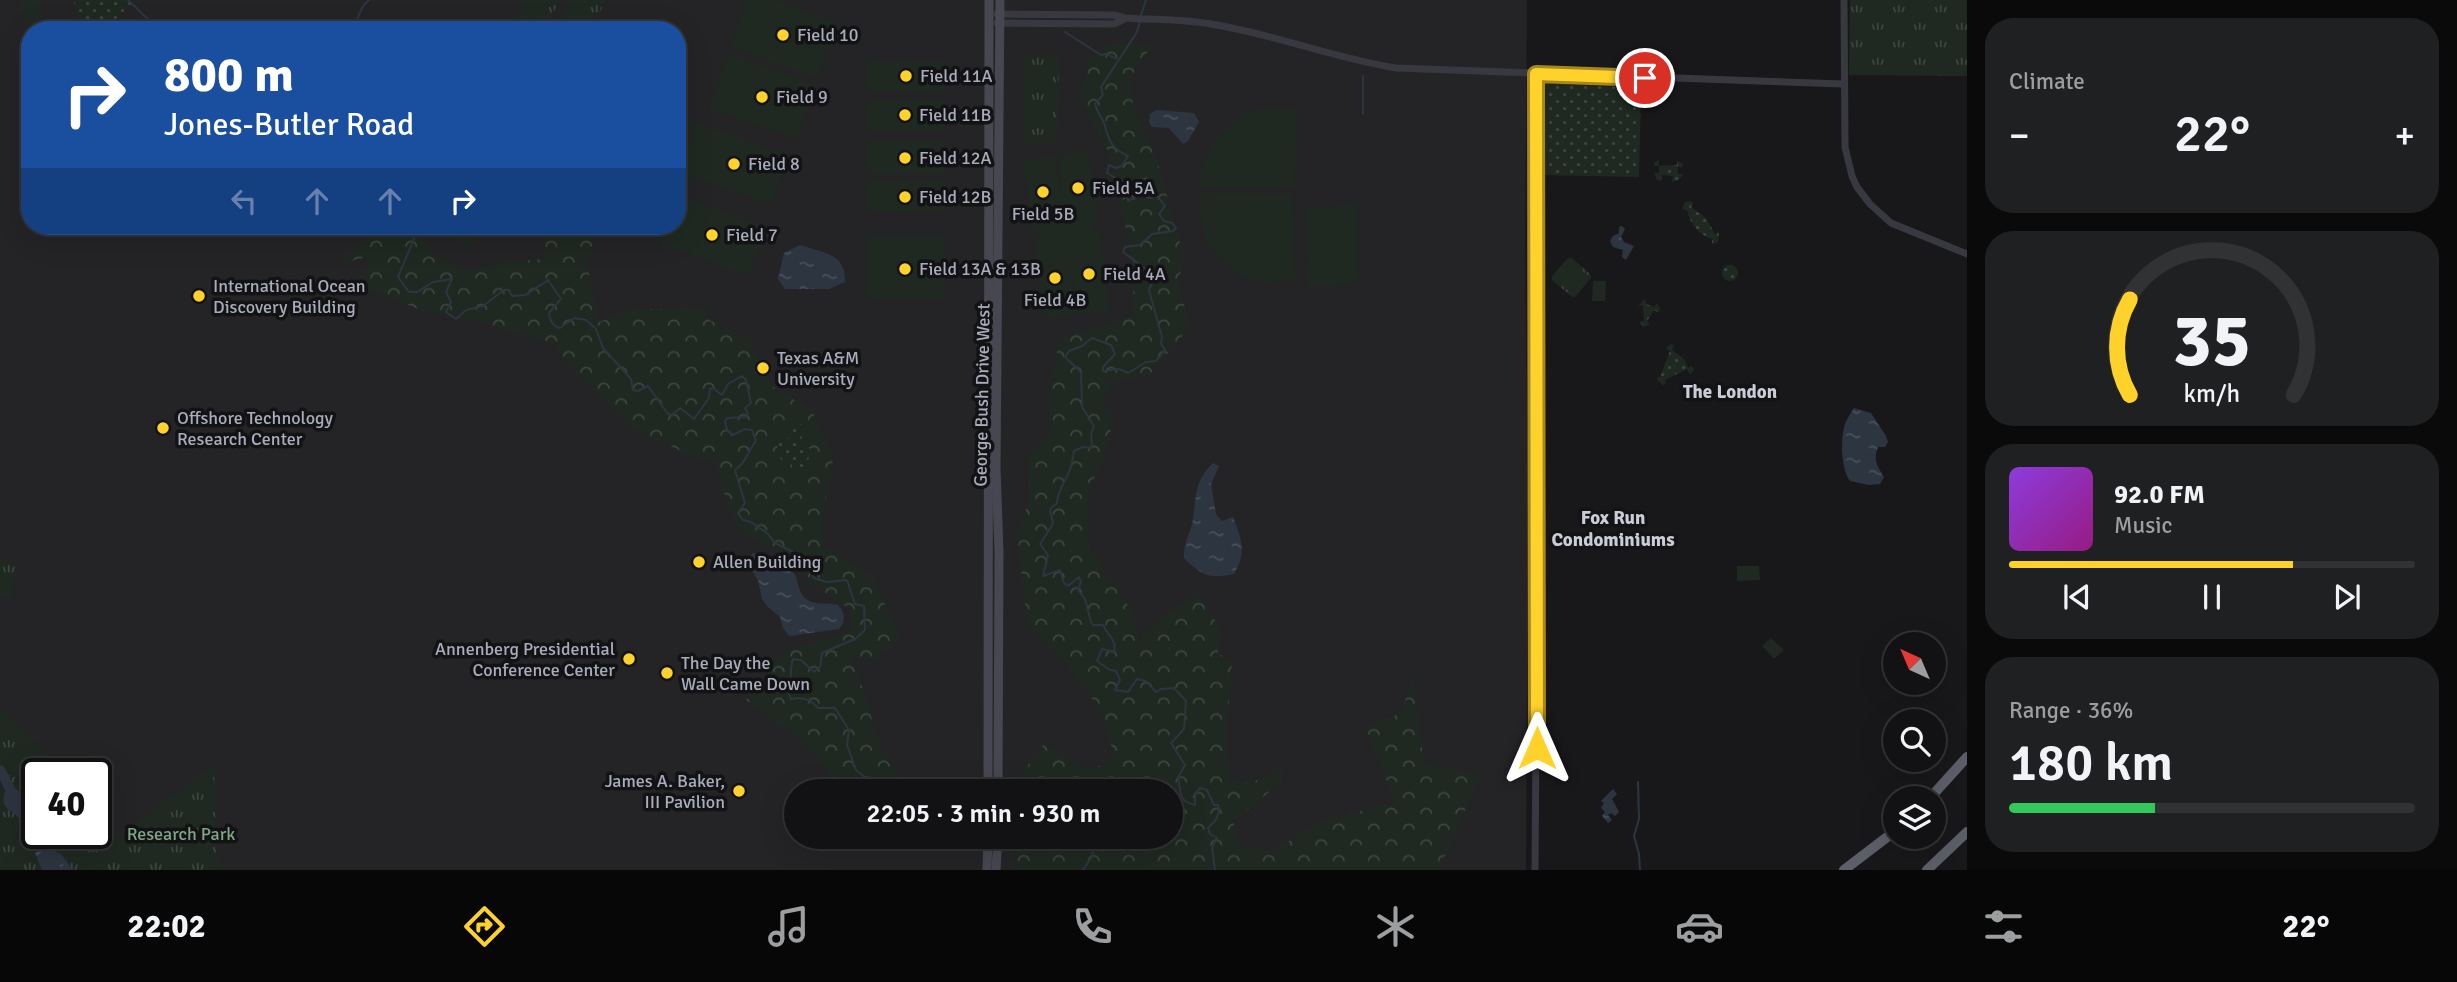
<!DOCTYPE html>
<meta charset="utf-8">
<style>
:root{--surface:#121214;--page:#1f2022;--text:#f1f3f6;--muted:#9c9ea0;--line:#313234;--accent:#ffd22b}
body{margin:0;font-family:Signika,sans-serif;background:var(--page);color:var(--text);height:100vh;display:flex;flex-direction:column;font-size:26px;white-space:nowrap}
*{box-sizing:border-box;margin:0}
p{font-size:23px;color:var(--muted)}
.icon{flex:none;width:38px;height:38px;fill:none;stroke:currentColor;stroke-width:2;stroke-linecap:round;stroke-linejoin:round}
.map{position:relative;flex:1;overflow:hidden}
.sheet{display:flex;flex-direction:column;gap:18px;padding:18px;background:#0a0a0b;width:490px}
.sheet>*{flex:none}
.banner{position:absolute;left:21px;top:21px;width:665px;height:214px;border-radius:28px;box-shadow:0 7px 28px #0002,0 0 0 2px var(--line);background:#1a4fa0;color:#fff;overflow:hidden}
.needle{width:46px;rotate:316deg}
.fabs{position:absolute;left:1883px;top:632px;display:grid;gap:14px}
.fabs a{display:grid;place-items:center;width:63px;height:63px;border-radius:50%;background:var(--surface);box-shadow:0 7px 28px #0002,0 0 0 2px var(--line);font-size:35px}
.speed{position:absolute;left:21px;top:758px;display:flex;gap:14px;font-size:35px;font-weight:700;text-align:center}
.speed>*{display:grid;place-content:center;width:91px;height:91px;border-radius:50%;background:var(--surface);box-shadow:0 7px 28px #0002,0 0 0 2px var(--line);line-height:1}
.speed .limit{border:4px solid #111;border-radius:10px;background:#fff;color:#111}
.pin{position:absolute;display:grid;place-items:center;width:60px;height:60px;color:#fff;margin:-30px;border:4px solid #fff;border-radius:50%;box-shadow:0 2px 7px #0007}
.me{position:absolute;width:77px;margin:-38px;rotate:0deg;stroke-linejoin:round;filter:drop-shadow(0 0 5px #0008)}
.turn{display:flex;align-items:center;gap:24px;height:147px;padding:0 28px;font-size:32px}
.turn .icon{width:91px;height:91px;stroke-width:2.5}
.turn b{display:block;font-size:49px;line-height:60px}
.lanes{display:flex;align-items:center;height:66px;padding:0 28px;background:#0003;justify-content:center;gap:35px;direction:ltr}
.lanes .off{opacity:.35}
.big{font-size:52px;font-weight:600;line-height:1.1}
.sheet .tile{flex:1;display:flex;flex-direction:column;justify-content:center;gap:10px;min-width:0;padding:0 24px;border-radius:28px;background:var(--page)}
.sheet .dial{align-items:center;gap:0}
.dial svg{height:182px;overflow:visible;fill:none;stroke:var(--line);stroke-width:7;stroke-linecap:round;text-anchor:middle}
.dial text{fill:var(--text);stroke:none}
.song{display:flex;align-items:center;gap:21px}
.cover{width:84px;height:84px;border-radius:10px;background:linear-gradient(135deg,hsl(270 70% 55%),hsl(310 70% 35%))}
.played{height:7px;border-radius:4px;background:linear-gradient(90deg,var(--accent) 70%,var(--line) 70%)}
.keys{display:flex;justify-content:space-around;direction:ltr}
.heat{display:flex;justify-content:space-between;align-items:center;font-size:38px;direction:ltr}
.charge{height:10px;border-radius:5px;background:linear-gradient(90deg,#34c759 36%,var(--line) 0)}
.trip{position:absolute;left:784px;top:779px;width:399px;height:70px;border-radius:35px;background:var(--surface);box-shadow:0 7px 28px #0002,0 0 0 2px var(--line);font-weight:600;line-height:70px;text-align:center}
.dock{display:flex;height:112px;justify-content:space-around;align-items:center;background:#070708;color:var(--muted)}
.dock .icon{width:49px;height:49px}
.dock .current{color:var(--accent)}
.dock b{font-size:32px;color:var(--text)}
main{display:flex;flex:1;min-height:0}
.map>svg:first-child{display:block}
.built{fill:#242427;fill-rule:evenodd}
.grass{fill:url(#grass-dots)}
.forest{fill:url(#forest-crowns);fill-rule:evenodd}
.park{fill:url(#park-tufts)}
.pitch{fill:#1f2921}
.water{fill:url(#water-ripples)}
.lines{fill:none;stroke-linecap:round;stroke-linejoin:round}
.stream{stroke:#2c3540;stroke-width:2}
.river{stroke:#2c3540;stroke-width:10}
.tertiary{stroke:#383940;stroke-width:7}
.secondary{stroke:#464750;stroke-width:9}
.trunk{stroke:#5c5e68;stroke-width:10}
.route-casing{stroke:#a6881c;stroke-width:18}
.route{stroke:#ffd22b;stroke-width:12}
.poi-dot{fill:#ffd22b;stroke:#131315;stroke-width:2.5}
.labels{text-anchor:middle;stroke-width:7;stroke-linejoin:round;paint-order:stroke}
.poi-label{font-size:18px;fill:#a9acbb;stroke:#131315;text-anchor:start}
.street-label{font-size:18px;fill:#a9acbb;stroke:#131315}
.park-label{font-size:18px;fill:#7ea786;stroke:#131315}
.neighbourhood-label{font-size:19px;font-weight:bold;fill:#caccd7;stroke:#131315}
</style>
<main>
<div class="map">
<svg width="1967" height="870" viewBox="0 0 1967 870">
<defs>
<pattern id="grass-dots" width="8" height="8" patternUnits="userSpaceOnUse" patternTransform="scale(1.75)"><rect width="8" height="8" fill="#1f2921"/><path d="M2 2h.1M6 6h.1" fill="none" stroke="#3d453f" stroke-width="1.8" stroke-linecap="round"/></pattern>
<pattern id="forest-crowns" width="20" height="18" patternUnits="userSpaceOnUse" patternTransform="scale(1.75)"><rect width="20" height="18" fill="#1f2921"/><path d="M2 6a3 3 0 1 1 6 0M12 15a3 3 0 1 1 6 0" fill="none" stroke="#3d453f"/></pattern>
<pattern id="park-tufts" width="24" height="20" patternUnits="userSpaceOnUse" patternTransform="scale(1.75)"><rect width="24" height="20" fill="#1f2921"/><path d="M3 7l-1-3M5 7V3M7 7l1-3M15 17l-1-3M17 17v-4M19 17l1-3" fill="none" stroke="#3d453f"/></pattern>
<pattern id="water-ripples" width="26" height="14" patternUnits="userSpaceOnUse" patternTransform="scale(1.75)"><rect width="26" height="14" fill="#2c3540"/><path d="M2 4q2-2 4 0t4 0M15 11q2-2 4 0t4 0" fill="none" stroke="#48505a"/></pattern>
</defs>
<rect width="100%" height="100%" fill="#18181a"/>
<path class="built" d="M0 0H1527L1525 251 1528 485 1526 870H0ZM30 30H677V226H30ZM37 774H96V833H37ZM796 791H1171V836H796Z"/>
<g class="grass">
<path d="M73 0H136C120 15 108 31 84 29Z"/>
<polygon points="1542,83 1641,88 1639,177 1541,175"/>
<polygon points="1659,160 1659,166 1677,165 1677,161 1682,163 1683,167 1678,167 1678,174 1683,174 1679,180 1672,182 1673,176 1662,175 1661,181 1657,180 1654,173 1659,173 1659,166 1654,166 1654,163"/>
<path d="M1690 201 1694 203 1691 207 1706 218 1715 234 1719 232 1718 242 1712 244V239C1699 235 1690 224 1687 210L1682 209 1685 202Z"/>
<circle cx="1730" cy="273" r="8"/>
<polygon points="1645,299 1646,304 1654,307 1657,303 1660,309 1659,313 1654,310 1647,321 1650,324 1644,327 1639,322 1644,321 1643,305 1638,306"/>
<polygon points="1671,344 1674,345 1672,350 1684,359 1688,368 1692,366 1694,370 1690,374 1687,369 1665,380 1666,384 1663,385 1657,380 1657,377 1660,377 1670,351 1666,348"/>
<polygon points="796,423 802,424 807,429 804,442 808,444 810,449 808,464 798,471 795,470 792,464 781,460 775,437 777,435 782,438 791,433 791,427"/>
</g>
<g class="forest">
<polygon points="1112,43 1152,45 1131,77 1133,106 1156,157 1183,253 1179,286 1190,327 1150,374 1111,382 1101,405 1114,418 1101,464 1088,492 1088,545 1133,613 1141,649 1145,633 1196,592 1221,629 1218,653 1232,663 1226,737 1229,782 1253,782 1286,765 1279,784 1233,821 1240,846 1270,852 1324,821 1395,802 1366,728 1401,713 1413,676 1424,764 1480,776 1439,870 1020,870 1014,867 1015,837 1171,836 1171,791 1017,791 1017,779 1043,745 1089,770 1115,759 1102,713 1076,676 1027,624 1017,531 1030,500 1029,456 1051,435 1048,403 1059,340 1133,316 1134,266 1109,153 1080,97 1090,58"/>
<path d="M381 226H418L432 252 463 271 508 262 545 259 546 226H597L587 264 599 322 634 309 706 310 709 320 749 339 772 386 813 412 833 460 821 524 823 547 872 576 900 637 875 659 851 657 869 705 875 736 898 776 938 791H856L843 787 789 731 746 700 773 668 781 653 852 631 851 610 823 591 784 554 760 542 740 528 729 509 715 461 691 456 639 431 578 376 553 343 476 321 423 311 364 287 368 257 344 263 341 258 379 233ZM796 423C802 424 806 426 807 432L801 437 810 449 808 464 798 471 792 466 791 461 781 460 775 438 777 435 786 440 790 437 791 427Z"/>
<polygon points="915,837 957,837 951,850"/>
</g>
<g class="park">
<polygon points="524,0 559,0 546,30 511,30"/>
<polygon points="570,0 605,0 592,30 556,30"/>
<polygon points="1850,0 1967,0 1967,76 1849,75"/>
<polygon points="1025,55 1059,56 1057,143 1023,143"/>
<polygon points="1568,258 1572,258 1590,274 1591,278 1575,297 1572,297 1552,280 1552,276"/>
<path d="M0 557 15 566C16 578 10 586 11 598L0 595Z"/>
<polygon points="0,709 43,752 59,773 37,774 37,833 88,833 91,839 104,847 214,765 216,848 222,870 0,870"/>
</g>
<g class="pitch">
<polygon points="22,0 40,0 39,23 22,23"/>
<polygon points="746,0 772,0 837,22 818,77 730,47"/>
<polygon points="571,11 589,19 585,27 567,19"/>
<polygon points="524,14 543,22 539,30 520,22"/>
<polygon points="728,54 816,85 797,139 709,109"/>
<rect x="867" y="61" width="77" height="31"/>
<rect x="867" y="100" width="77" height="31"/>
<polygon points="1283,107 1297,109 1294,188 1199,188 1200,173 1210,148 1224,129 1248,110"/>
<polygon points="696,123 789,156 771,205 679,172"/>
<polygon points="867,142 944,142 944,174 867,173"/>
<polygon points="1088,151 1098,220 1094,221 1095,233 1100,233 1110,310 1079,314 1074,280 1071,281 1075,315 1045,319 1034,242 1039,241 1037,229 1033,229 1023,160 1054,156 1059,189 1062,188 1058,155"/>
<rect x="867" y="181" width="77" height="31"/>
<path d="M1199 193 1292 194 1295 280C1284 282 1269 284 1257 281 1236 277 1212 257 1205 236 1201 222 1200 208 1199 193Z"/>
<polygon points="677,195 767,227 749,276 657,243 663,226 677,226"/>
<polygon points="1356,205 1357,284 1307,286 1306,207"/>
<polygon points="422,226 482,226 472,248"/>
<polygon points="866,238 944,238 944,300 866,299"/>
<polygon points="1572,262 1587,275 1581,282 1565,269"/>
<polygon points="1562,272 1577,286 1571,293 1556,280"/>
<polygon points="1593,281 1606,281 1605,301 1592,301"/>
<polygon points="1737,566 1759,566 1760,580 1737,581"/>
<polygon points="1771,638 1784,650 1774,659 1762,646"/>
</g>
<g class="water">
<polygon points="400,19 419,21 430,27 429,30 389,30 393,23"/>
<polygon points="1156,110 1194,113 1199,122 1188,141 1183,144 1169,128 1152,127 1149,122 1150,114"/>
<polygon points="1622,226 1625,229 1621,237 1624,242 1634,246 1626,260 1622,257 1623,250 1613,247 1610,241 1613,236 1619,233 1619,227"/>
<path d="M800 245C823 253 846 253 845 282L829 289H785L778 279 784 253Z"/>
<path d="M1854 408 1871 413 1886 436 1888 442 1885 447H1878C1873 460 1877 466 1884 477L1880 484 1869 485 1850 481C1841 468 1840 439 1845 424 1847 418 1851 413 1854 408Z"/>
<path d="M1213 463 1219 466 1211 484 1216 514 1222 521 1233 517C1242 541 1247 551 1234 574 1209 579 1202 576 1184 558 1183 543 1191 533 1193 519 1196 496 1195 480 1213 463Z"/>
<path d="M753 553C765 553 792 566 796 577 799 585 799 593 805 598 813 606 827 602 838 605 845 612 846 621 839 629L789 636 783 628 780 617 767 606 762 599 758 580 747 564 748 558Z"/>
<path d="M11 786C23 792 21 803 37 807V833H40L35 835C25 830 25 826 19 818 10 806 0 812 5 791Z"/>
<polygon points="1613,789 1617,794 1612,799 1619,812 1615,816 1611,813 1608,815 1612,820 1608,823 1602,816 1605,812 1601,808 1604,803 1601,801"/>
<polygon points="43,847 61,854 73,870 42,870 35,853"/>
</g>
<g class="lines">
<g class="stream">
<polyline points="128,0 152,23 153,30"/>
<polyline points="1141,15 1146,0"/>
<path d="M1140 21 1137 32 1101 87 1103 95 1095 104C1097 113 1103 118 1105 126 1109 141 1112 149 1128 156L1122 166 1116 168 1109 165 1107 173 1122 182 1128 201 1141 194 1149 198 1158 197 1165 206 1159 214 1164 221 1172 223 1176 228 1173 231 1152 234 1140 245 1125 247 1123 252 1155 276 1149 290 1162 337 1161 344 1165 350 1156 361 1146 362 1128 373 1119 369 1103 371V367L1115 354 1111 345 1092 338 1082 346 1069 351 1065 357 1081 372 1082 407 1094 426 1091 434 1092 448 1083 447 1074 451C1073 457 1072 464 1070 469 1066 481 1057 491 1057 503L1050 509 1053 524 1040 544 1048 555 1043 576 1060 570 1064 583 1068 586 1079 577 1081 582 1078 590 1085 599 1091 622 1093 625H1103C1108 636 1117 640 1114 652L1102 649 1097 661 1110 670 1116 671 1120 680 1115 690 1128 692 1137 679 1146 681 1156 692 1161 689 1174 688 1186 701 1184 729 1171 743 1185 765 1178 777C1181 793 1178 801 1195 805V794L1200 788 1207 790 1214 805H1218C1221 815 1215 822 1208 828L1210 834 1217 838 1212 848 1215 870"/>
<polyline points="352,30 363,6 369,0"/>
<polyline points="1065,32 1101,55 1107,54 1116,59"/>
<polyline points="1363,114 1363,76"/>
<path d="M389 226 390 230 396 234H411L414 239 398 277 409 292H417L433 282 452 279 446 292 451 302 446 312 456 319 466 310 483 306 504 290H509L512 296 526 295C532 289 541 286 548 280L561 299 549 313C550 320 552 326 560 328L574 318 586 320 596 329 603 348 631 379 633 390 638 391 648 386 668 414 672 415 680 408 694 419 709 398 710 389 713 388 722 395 728 384 742 376 746 380 751 403 745 408 748 414 746 417 727 418 725 421 727 430 733 435 745 429 752 430 756 441C748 451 746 463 735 470L745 503 738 513 743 520 751 522 768 534 775 543 797 554 814 578 826 582 847 580 855 604 864 606 865 630 855 639 822 653 820 667 814 672 801 660 793 659C789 670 793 680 788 691L791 699C803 697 810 699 818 708H835L849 730 847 745 856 770 877 787 895 791"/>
<polyline points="1638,782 1639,819 1634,836 1639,854 1640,870"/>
<polyline points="1083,870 1092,857 1094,841 1086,836"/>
</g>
<g class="river">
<polyline points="0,770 15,798"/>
<polyline points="37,833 56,870"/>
</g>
<g class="tertiary">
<polyline points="1844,0 1845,147 1852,176 1857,187 1870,204 1891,223 1967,254"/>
<path d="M997 14 1114 15 1125 18C1154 20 1182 19 1211 24 1274 34 1333 58 1396 68L1844 84"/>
<polyline points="997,23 1114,24 1124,19"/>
<polyline points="1535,870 1538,464 1536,74"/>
</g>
<g class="secondary">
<polyline points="988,791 989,0"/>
<polyline points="998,791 999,553 996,468 1000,0"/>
<polyline points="987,870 988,836"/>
<polyline points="996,870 998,836"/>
</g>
<g class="trunk">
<polyline points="1930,798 1967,757"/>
<polyline points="1844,870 1895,831"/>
<polyline points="1927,870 1967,832"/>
</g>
</g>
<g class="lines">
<g class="route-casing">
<polyline id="route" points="1537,748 1536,74 1645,78"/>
</g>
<use href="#route" class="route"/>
</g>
<g class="poi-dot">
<circle cx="783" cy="35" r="7"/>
<circle cx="906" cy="76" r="7"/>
<circle cx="762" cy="97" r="7"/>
<circle cx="905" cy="115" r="7"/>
<circle cx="905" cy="158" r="7"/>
<circle cx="734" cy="164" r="7"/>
<circle cx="1078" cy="188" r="7"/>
<circle cx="1043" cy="192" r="7"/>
<circle cx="905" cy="197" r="7"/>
<circle cx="712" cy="235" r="7"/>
<circle cx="905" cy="269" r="7"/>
<circle cx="1089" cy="274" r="7"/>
<circle cx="1055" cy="278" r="7"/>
<circle cx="199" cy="296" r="7"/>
<circle cx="763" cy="368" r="7"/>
<circle cx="163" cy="428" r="7"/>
<circle cx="699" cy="562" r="7"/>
<circle cx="629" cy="659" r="7"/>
<circle cx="667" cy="673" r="7"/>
<circle cx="739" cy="791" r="7"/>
</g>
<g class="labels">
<g class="poi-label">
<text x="797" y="41">Field 10</text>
<text x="920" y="82">Field 11A</text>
<text x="776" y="103">Field 9</text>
<text x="919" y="121">Field 11B</text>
<text x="919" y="164">Field 12A</text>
<text x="748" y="170">Field 8</text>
<text x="1092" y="194">Field 5A</text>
<text x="919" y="203">Field 12B</text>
<text x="1043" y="220" text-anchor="middle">Field 5B</text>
<text x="726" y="241">Field 7</text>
<text x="919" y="275">Field 13A &amp; 13B</text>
<text x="1103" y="280">Field 4A</text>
<text x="213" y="292">International Ocean<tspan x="213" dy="21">Discovery Building</tspan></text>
<text x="1055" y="306" text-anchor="middle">Field 4B</text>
<text x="777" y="364">Texas A&amp;M<tspan x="777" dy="21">University</tspan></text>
<text x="177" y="424">Offshore Technology<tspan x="177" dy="21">Research Center</tspan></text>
<text x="713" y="568">Allen Building</text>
<text x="615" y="655" text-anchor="end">Annenberg Presidential<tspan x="615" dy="21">Conference Center</tspan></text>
<text x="681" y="669">The Day the<tspan x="681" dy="21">Wall Came Down</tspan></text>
<text x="725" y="787" text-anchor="end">James A. Baker,<tspan x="725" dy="21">III Pavilion</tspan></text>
</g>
<g class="street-label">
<text transform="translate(982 395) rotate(-89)" y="6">George Bush Drive West</text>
</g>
<g class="park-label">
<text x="181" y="840">Research Park</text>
</g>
<g class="neighbourhood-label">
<text x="1730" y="398">The London</text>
<text x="1613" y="524">Fox Run<tspan x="1613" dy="22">Condominiums</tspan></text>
</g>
</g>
</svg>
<div class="fabs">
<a><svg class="needle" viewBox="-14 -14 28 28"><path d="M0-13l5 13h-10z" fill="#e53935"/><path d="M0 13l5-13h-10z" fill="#9c9ea0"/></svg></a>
<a><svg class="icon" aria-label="search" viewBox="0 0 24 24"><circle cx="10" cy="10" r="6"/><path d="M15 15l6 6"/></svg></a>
<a><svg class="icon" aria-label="layers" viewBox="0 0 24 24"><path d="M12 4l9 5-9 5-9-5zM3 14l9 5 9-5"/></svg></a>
</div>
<div class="speed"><div class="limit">40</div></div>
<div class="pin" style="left:1645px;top:78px;background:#d93025"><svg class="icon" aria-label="arrive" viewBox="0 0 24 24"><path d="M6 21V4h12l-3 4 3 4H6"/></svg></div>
<svg class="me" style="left:1537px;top:748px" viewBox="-20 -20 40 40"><path d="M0-17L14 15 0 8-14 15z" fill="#ffd22b" stroke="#fff" stroke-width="4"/></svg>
<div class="trip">22:05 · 3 min · 930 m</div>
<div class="banner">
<div class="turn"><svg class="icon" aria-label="right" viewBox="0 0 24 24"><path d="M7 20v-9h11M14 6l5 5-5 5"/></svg><div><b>800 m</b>Jones-Butler Road</div></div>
<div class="lanes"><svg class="icon off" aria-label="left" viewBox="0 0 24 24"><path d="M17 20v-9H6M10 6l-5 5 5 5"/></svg><svg class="icon off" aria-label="ahead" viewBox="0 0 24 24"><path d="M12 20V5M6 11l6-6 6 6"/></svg><svg class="icon off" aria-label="ahead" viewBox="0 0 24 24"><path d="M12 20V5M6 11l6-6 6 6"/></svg><svg class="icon" aria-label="right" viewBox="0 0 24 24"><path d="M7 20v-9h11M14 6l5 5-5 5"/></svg></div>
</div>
</div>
<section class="sheet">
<div class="tile"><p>Climate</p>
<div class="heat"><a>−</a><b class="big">22°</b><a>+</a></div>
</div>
<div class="tile dial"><svg viewBox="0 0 100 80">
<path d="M14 69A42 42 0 1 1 86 69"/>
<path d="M14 69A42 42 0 0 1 14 27" stroke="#ffd22b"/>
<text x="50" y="56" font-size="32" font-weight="700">35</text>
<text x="50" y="72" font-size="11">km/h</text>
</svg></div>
<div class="tile">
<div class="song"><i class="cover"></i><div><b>92.0 FM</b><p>Music</p></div></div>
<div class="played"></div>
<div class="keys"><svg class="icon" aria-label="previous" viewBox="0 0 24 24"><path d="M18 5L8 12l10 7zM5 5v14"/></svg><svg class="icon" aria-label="pause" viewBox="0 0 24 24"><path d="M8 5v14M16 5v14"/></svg><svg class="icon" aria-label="next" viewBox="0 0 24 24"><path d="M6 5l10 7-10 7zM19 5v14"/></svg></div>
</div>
<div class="tile"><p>Range · 36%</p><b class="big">180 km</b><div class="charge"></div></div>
</section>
</main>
<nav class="dock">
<b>22:02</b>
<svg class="icon current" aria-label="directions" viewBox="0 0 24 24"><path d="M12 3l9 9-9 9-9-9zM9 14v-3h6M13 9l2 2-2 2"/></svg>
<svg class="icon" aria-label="music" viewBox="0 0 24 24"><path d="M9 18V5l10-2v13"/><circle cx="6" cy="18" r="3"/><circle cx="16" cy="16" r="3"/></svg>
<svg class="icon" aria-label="phone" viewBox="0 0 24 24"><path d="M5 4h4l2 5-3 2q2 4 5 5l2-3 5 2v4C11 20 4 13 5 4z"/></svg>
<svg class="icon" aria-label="climate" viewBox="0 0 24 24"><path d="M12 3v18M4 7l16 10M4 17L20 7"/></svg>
<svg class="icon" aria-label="car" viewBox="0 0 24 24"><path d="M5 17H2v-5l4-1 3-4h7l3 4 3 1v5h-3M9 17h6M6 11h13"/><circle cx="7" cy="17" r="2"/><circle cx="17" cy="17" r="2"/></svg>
<svg class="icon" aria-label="filters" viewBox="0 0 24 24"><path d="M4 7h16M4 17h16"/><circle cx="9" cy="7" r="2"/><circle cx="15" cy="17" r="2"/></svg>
<b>22°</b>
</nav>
